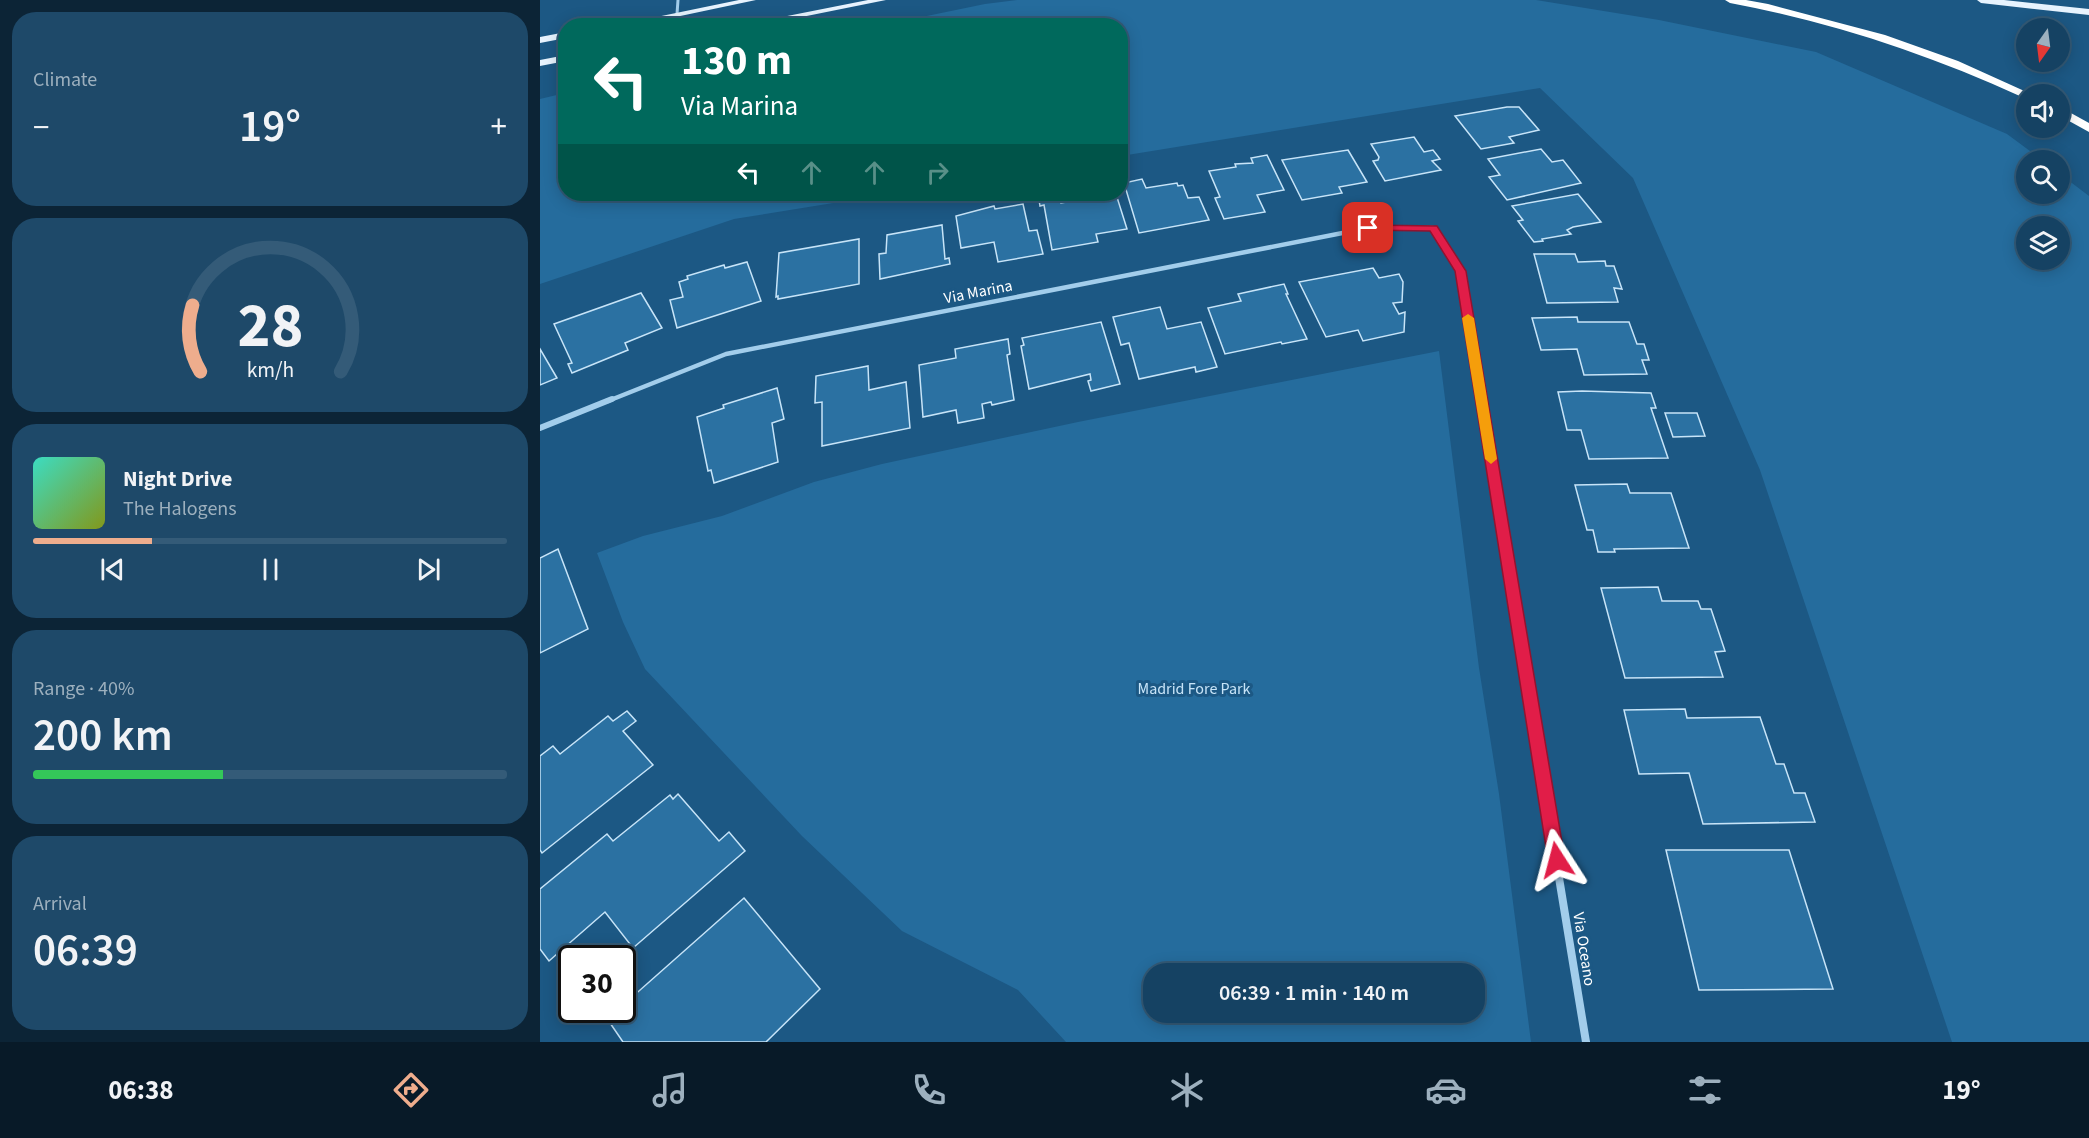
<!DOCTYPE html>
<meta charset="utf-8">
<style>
:root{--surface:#154263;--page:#1e4969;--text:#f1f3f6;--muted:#9db0be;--line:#345b78;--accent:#eead8d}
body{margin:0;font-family:"Source Sans 3",sans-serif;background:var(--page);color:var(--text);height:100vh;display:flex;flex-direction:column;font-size:22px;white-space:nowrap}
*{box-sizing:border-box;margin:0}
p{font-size:20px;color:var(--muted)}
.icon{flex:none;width:33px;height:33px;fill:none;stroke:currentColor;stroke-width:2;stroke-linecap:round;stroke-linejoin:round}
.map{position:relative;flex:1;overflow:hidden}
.side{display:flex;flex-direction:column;gap:12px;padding:12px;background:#0c2436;width:540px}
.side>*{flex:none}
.hud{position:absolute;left:18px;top:18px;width:570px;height:183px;border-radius:24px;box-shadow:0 3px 15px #0003,0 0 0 2px var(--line);background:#00695c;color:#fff;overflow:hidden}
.needle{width:39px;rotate:194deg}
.controls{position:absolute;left:1476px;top:18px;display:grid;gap:12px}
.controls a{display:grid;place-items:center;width:54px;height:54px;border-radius:50%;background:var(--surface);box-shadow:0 3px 15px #0003,0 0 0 2px var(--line);font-size:30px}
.speed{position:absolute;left:18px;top:945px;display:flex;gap:12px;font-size:30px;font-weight:700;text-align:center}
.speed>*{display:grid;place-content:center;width:78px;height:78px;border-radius:50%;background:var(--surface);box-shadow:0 3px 15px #0003,0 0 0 2px var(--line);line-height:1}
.speed .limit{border:3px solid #111;border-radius:9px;background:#fff;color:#111}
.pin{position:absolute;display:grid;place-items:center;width:51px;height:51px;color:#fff;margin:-26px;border-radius:12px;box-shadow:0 3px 9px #0006}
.me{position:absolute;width:66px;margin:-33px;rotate:351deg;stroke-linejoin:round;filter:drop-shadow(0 0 4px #0008)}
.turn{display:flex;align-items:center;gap:21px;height:126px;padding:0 24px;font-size:27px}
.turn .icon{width:78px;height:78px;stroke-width:2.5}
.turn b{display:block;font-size:42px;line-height:51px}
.lanes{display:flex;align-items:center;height:57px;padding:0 24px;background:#0003;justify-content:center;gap:30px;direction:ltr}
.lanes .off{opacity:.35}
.big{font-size:45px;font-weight:600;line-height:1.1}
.side .card{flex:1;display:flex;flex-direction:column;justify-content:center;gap:9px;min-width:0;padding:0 21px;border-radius:24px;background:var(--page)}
.side .dial{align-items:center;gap:0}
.dial svg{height:156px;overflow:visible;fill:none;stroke:var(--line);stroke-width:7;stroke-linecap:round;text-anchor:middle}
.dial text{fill:var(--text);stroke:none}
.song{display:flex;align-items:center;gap:18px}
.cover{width:72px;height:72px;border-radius:9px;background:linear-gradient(135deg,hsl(170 70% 55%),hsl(70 70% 35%))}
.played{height:6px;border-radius:3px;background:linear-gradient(90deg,var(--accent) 25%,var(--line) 25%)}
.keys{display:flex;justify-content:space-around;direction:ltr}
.heat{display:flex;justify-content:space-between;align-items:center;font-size:33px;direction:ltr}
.charge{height:9px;border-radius:4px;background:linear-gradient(90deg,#34c759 40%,var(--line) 0)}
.trip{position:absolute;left:603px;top:963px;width:342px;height:60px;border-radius:24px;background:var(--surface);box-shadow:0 3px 15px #0003,0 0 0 2px var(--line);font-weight:600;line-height:60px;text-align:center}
.tabs{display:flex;height:96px;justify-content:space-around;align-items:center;background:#081a28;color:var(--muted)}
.tabs .icon{width:42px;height:42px}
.tabs .selected{color:var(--accent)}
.tabs b{font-size:27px;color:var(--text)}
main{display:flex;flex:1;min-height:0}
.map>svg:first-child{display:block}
.green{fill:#256c9d;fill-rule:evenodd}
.building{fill:#2b71a2;stroke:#c7e4f8;stroke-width:1.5}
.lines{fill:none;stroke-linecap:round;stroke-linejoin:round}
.service{stroke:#a2cdeb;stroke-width:3}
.minor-far2{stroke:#a2cdeb;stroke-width:4.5}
.minor-far1{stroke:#a2cdeb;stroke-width:6}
.minor{stroke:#a2cdeb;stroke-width:8}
.primary{fill:#e7f3fe;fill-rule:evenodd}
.motorway{fill:#fff;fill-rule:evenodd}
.route{fill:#e11d48;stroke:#92132f;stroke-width:1.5}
.slow{fill:#f59e0b}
.labels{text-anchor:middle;stroke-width:6;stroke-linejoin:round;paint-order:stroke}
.street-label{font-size:16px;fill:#fff;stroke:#1c5884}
.park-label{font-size:16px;fill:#c7e4f8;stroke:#1c5884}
</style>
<main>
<section class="side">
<div class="card"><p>Climate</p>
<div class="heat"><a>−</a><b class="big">19°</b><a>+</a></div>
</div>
<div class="card dial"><svg viewBox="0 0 100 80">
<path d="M14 69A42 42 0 1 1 86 69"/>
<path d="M14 69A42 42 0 0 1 10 35" stroke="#eead8d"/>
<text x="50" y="56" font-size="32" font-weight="700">28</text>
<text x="50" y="72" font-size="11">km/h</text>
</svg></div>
<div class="card">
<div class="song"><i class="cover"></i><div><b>Night Drive</b><p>The Halogens</p></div></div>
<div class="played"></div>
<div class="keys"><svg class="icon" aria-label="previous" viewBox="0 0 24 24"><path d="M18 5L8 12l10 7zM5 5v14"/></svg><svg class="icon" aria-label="pause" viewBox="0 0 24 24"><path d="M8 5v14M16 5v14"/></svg><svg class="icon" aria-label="next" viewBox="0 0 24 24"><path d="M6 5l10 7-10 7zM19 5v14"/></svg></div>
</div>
<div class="card"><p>Range · 40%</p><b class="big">200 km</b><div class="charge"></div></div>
<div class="card"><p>Arrival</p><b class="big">06:39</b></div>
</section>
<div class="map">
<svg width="1549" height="1042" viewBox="0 0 1549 1042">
<rect width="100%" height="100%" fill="#1c5884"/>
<g class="green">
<path d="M477 0H996L1119 20 1276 52 1467 134 1502 160H1486V194H1520V174L1549 196V1042H1412L1220 470 1093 178 1000 88 581 156 580 26 343 25 445 4ZM1520 226V260H1486V226Z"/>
<polygon points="25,93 26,194 349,194 194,219 0,284 0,99"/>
<path d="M899 351 939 668 959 794 991 1042H526L478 990 362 931 262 836 105 669 83 622 57 553 103 536 182 516 274 482 342 464 538 422ZM614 974H934V1012H614Z"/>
</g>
<g class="building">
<polygon points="967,107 979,107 999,130 969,137 974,143 941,149 915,116"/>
<polygon points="874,137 884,152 893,150 900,159 892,161 901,170 845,181 833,161 838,160 839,157 831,144"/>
<polygon points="1001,149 1012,162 1023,160 1041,183 967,200 949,177 960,175 948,159"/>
<polygon points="808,150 827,182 799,187 802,193 762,200 742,160"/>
<polygon points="727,155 744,190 717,195 725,212 684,219 675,198 680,197 669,171 696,167 695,164 713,163 711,158"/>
<polygon points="602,179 606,188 637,183 638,186 643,185 648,198 659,197 669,220 599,233 584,183"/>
<polygon points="498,194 519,194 521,203 576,194 587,229 556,234 558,242 512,250 504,205 500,206"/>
<polygon points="1038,194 1061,222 1033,227 1027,230 1031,234 1002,239 1003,241 994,242 978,221 983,220 972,206"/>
<polygon points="483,204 489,231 497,230 503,254 458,262 454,242 421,248 416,216 454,206 455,209"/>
<polygon points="402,225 405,259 409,258 410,264 340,279 339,254 346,253 347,235"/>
<polygon points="319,239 319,284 238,299 238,296 236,297 239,253"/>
<polygon points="994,254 1035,254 1038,262 1065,261 1066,266 1074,266 1082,289 1074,288 1078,302 1007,303"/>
<polygon points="207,262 221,301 137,328 130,300 143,297 139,282 148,279 147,276 184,265 185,268"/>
<polygon points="833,268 839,278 859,274 863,282 862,302 853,303 859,314 865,312 864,332 823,341 818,330 786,337 759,282"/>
<polygon points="744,284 748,294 746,294 767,339 742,344 741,342 685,354 668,308 701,301 698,294"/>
<polygon points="101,293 122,328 85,343 88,350 32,373 28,364 32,363 14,324"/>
<polygon points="620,307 627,329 661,322 677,367 656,372 655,367 599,379 589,343 581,345 573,317"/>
<polygon points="1037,317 1038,322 1089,322 1097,344 1104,344 1109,360 1102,360 1107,374 1044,375 1037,349 1001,350 992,318"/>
<polygon points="561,322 580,384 551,391 548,381 551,380 550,374 489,389 481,346 484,345 482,338"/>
<polygon points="468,339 470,354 467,355 474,400 452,405 451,402 442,404 444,418 418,423 416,410 383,417 379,365 416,358 415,349"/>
<polygon points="0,349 17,378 0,385"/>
<polygon points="328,366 329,390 366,382 370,428 282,446 282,402 275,403 276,376"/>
<polygon points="237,388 244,419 232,423 238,462 174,483 171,470 168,471 157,417 184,408 183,405"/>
<polygon points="1042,391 1111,393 1116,408 1111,408 1128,458 1049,459 1041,430 1027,430 1018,392"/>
<polygon points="1125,413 1157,413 1165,436 1133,437"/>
<polygon points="1087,484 1090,493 1131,493 1149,548 1074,549 1075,552 1058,552 1053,530 1047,530 1035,485"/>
<polygon points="18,549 48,629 0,653 0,558"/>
<polygon points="1118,587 1122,601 1158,601 1161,609 1171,609 1185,651 1175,652 1183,677 1085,678 1061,588"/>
<polygon points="1145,709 1147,718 1220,717 1236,764 1244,764 1254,793 1265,793 1275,822 1163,824 1149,773 1099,774 1084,710"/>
<polygon points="87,711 96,721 83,731 113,765 2,853 0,850 0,756 13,746 20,754 68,716 73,721"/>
<polygon points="138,794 179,841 189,832 205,851 93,948 65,912 9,961 0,949 0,889 67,834 73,841 130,795 133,799"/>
<polygon points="1126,850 1249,850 1293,989 1159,990"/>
<polygon points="204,898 280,989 226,1042 83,1042 68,1020 79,1010 82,1010 82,1006"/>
</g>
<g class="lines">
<polyline class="service" points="137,14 138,0"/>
<polyline class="minor-far2" points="68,401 186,354 828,228 893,228 920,271 941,401"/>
<g class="minor-far1">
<polyline points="941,399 988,684"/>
<polyline points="0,428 72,399"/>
</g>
<polyline class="minor" points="987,683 1046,1042"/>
<g class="primary">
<polygon points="199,0 216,0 93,26 73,26"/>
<polygon points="328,0 346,0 217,26 196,26"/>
<polygon points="1437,0 1464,0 1549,9 1549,15 1441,3"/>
<polygon points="26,32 26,38 0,43 0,37"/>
<polygon points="26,55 26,61 0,66 0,60"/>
</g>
<g class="motorway">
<path d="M1185 0H1206L1228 4 1345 35 1418 61 1491 94H1486V98L1482 97C1388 54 1292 22 1190 3Z"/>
<polygon points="1520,107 1549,123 1549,132 1520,116"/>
</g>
</g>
<polygon class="route" points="828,225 897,226 926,271 1025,860 1023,866 1017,869 1010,866 1008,860 915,271 890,231 825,230 825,226"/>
<polygon class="slow" points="928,314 934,318 957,459 951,464 945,459 922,318"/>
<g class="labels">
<g class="street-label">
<text transform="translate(438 291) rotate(-11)" y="6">Via Marina</text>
<text transform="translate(1045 949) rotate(81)" y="6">Via Oceano</text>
</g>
<g class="park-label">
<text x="654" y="694">Madrid Fore Park</text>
</g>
</g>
</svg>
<div class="controls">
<a><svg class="needle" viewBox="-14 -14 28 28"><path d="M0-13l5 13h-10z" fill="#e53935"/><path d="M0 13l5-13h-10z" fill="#9db0be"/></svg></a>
<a><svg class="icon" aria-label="sound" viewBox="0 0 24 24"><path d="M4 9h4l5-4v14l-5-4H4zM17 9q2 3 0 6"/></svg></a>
<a><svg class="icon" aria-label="search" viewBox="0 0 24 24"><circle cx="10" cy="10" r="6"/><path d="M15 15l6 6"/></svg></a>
<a><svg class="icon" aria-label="layers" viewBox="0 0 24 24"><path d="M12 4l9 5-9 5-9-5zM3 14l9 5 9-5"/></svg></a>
</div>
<div class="speed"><div class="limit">30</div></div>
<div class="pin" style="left:828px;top:228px;background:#d93025"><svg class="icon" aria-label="arrive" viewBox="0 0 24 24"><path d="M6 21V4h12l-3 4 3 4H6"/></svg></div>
<svg class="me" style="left:1017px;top:860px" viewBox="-20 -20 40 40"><path d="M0-17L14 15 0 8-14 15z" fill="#e11d48" stroke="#fff" stroke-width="4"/></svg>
<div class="trip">06:39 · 1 min · 140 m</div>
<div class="hud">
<div class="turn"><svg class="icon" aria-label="left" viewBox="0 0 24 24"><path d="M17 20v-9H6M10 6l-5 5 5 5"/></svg><div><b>130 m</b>Via Marina</div></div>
<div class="lanes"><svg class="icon" aria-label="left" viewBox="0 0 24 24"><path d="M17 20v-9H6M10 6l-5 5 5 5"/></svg><svg class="icon off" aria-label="ahead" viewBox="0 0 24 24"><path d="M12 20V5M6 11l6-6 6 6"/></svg><svg class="icon off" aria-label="ahead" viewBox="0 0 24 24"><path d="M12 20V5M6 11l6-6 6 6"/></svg><svg class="icon off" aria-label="right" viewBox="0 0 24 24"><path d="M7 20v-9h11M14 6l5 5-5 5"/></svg></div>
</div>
</div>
</main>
<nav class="tabs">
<b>06:38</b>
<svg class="icon selected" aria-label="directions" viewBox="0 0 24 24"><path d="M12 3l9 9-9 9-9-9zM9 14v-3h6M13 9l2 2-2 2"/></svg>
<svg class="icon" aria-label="music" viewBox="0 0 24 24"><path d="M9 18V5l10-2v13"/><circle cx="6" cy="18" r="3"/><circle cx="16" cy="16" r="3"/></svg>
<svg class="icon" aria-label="phone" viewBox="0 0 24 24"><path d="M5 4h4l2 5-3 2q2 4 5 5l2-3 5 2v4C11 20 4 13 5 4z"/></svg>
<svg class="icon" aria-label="climate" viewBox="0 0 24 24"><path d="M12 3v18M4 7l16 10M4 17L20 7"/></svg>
<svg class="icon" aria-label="car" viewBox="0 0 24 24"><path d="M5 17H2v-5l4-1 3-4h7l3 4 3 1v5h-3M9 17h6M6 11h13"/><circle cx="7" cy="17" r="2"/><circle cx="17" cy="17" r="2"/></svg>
<svg class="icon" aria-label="filters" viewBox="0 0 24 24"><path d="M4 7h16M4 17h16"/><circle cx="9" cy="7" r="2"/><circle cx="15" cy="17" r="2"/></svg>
<b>19°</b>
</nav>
